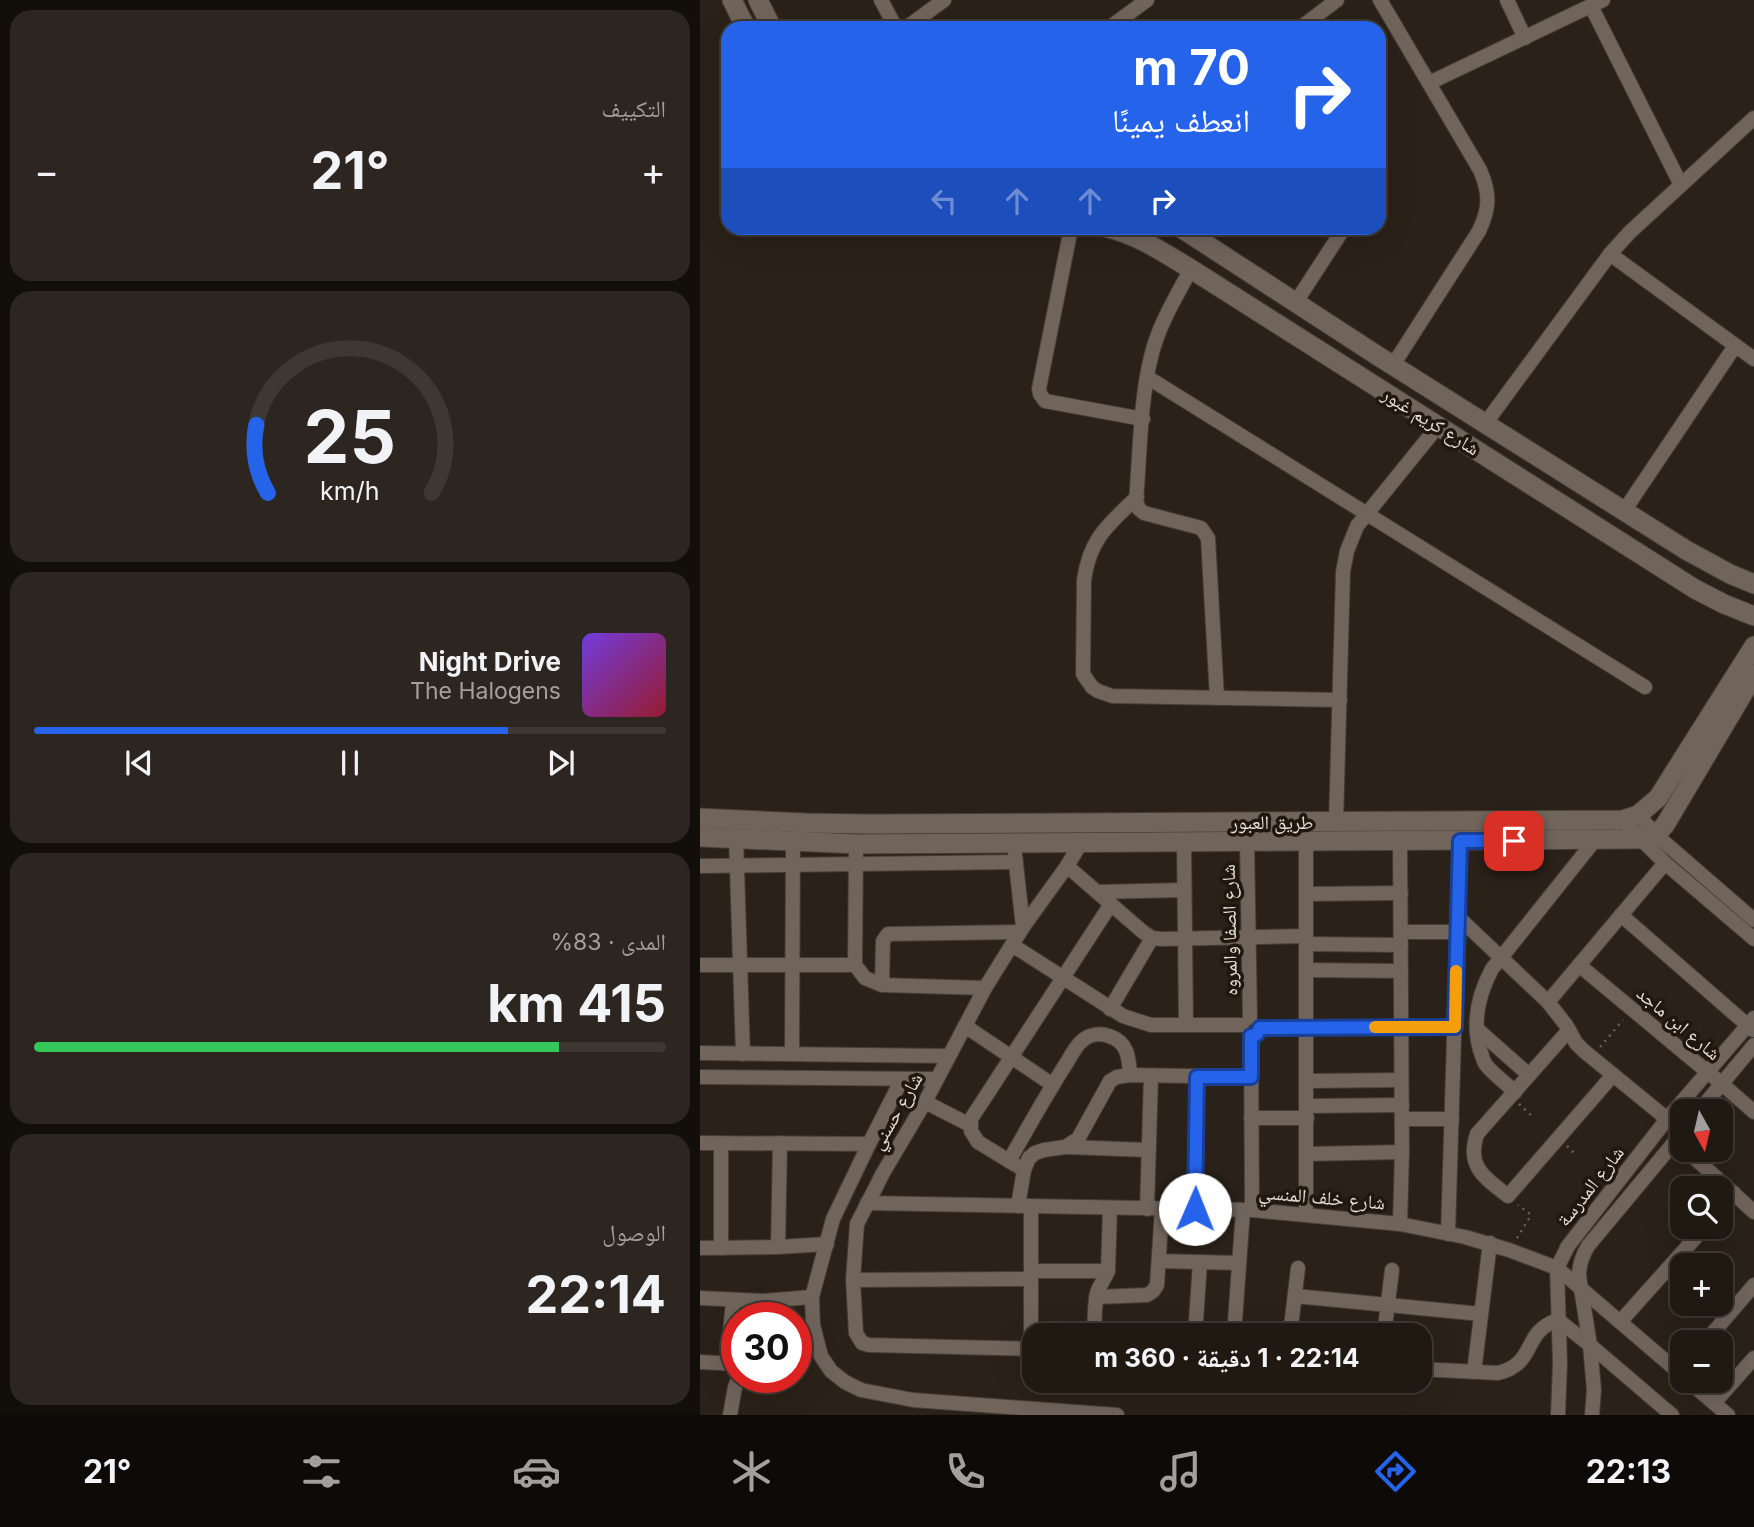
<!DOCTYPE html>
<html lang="ar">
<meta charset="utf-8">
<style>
:root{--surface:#201912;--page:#2d2620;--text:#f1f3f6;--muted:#a2a09f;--line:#3d3832;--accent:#2563eb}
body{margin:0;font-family:Inter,"Noto Naskh Arabic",sans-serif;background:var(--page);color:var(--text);direction:rtl;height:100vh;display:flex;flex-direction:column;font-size:26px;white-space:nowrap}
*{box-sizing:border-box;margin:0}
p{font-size:23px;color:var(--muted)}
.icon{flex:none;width:38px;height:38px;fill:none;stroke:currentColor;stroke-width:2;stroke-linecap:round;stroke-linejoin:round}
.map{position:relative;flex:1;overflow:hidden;direction:ltr}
.sheet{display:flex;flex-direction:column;gap:10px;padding:10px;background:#120e0a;width:700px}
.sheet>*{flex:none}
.hud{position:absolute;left:21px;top:21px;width:665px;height:214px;border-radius:21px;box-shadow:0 7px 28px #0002,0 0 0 2px var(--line);direction:rtl;background:#2563eb;color:#fff;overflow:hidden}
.needle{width:46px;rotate:172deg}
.controls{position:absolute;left:970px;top:1099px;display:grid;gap:14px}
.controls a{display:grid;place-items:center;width:63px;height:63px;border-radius:14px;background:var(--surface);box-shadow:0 7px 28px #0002,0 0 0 2px var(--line);font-size:35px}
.speed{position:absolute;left:21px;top:1302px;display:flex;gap:14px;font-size:35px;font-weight:700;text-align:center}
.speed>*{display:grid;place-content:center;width:91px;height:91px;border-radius:50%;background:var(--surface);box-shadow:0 7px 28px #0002,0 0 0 2px var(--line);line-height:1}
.speed .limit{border:10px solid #d22;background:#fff;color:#111}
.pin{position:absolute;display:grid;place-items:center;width:60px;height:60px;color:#fff;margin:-30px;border-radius:14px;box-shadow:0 4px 10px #0006}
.me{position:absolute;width:77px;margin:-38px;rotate:1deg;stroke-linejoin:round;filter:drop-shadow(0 0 5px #0008)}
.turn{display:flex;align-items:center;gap:24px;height:147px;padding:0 21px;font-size:32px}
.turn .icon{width:91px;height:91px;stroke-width:2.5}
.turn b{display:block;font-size:49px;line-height:60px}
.lanes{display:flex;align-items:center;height:66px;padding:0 21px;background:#0003;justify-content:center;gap:35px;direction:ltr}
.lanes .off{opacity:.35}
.big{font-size:52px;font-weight:700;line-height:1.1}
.sheet .widget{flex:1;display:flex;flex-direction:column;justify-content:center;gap:10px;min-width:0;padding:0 24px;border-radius:21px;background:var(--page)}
.sheet .dial{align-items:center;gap:0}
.dial svg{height:182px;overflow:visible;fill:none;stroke:var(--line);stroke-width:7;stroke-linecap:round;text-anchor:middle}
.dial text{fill:var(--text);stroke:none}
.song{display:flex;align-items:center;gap:21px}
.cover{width:84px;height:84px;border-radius:10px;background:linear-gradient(135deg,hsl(260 70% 55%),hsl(350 70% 35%))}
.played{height:7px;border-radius:4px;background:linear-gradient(90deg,var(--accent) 75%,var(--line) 75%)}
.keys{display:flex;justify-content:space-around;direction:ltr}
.heat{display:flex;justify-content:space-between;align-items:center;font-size:38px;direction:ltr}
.charge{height:10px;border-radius:5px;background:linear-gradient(90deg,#34c759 83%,var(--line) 0)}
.trip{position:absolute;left:322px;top:1323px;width:410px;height:70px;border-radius:21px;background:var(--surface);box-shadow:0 7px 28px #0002,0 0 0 2px var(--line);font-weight:700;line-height:70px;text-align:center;direction:rtl}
.dock{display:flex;height:112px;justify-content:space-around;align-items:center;background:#0d0a07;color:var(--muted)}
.dock .icon{width:49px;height:49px}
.dock .active{color:var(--accent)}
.dock b{font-size:32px;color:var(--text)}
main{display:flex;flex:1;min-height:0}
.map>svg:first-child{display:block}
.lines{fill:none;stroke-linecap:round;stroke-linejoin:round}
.minor-casing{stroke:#453d37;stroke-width:16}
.tertiary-casing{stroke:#453d37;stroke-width:21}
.path{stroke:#6a625a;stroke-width:2.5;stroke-dasharray:2 5;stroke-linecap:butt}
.minor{stroke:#70645b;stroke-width:14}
.tertiary{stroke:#70645b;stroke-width:19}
.route-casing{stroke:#184099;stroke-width:18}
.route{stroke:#2563eb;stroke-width:12}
.slow{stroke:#f59e0b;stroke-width:12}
.labels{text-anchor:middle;stroke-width:7;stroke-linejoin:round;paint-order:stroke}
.street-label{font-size:19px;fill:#e6e0da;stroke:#20170f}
</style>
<main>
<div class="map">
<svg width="1054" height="1415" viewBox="0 0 1054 1415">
<rect width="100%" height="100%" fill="#2a2118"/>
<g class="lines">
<g class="minor-casing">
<g id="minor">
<polyline points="181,0 196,28"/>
<path d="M680 0 780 170C790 193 790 208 779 231L693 365"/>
<polyline points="807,0 825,38"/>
<polyline points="891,6 981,185"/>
<polyline points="206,28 244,0"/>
<polyline points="409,28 447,0"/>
<polyline points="600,28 637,0"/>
<polyline points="729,83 903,0"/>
<polyline points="371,228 339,389 340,394 345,401 443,419"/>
<polyline points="910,254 1054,359"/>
<path d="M491 269C476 297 458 326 451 357 440 401 440 455 436 501L439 509 444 513 501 528 508 538 517 698"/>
<polyline points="596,302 644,228"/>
<polyline points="447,377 945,687"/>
<polyline points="785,424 910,254 930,232 1054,118"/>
<path d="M437 497C408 525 390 538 384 580L383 674 392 687 398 691 412 696 640 700"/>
<polyline points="924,511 1035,346"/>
<polyline points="938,815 956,835 1054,920"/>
<polyline points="922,820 965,863 1054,939"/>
<polyline points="636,822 643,572 647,551 657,526 738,426"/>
<polyline points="36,838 43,1054"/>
<polyline points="484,842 486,1025"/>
<polyline points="547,842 550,1018"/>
<polyline points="315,855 323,927"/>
<polyline points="0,866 316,862"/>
<polyline points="367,866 443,932 452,938 462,939 606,936"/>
<polyline points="397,892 484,890"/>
<polyline points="606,894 701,893"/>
<polyline points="921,915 1053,1030"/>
<polyline points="757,916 848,1002 866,1025 876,1043 884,1051 972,1123"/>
<polyline points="701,932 757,932"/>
<polyline points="606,944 701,945"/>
<polyline points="312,945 423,1016 451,1025 542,1025"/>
<polyline points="0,965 155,965 165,978 182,985 285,988"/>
<polyline points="155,965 156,844"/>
<polyline points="879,965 1022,1084 1054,1112"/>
<polyline points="606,970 701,971"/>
<polyline points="182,985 183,941 188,934 320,932"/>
<polyline points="848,1002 965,863"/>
<polyline points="410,1009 452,938"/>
<polyline points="265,1026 353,1085"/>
<polyline points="560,1028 755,1027"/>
<polyline points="777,1029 829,1075"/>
<path d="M869 1030 777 1134C766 1167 785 1178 808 1196L913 1075"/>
<polyline points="551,1036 552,1210"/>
<polyline points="0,1053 248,1056"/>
<polyline points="92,1054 93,841"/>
<polyline points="0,1077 236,1079"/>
<polyline points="202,1079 169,1144 133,1219 112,1297 113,1325 121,1356 131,1371 145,1382 161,1390 213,1400 417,1415"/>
<polyline points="607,1081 701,1080"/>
<path d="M815 1092C806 1083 794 1075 786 1065 783 1061 782 1054 780 1050 772 1021 778 995 792 969L895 840"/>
<polyline points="225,1102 270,1125"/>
<polyline points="607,1106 702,1105"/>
<polyline points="999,1111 1054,1045"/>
<polyline points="551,1118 607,1118"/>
<polyline points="702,1119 752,1119"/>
<polyline points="0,1143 169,1144"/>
<polyline points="367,1147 448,1150"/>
<polyline points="986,1150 1054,1212"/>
<polyline points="607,1154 702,1152"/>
<path d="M309 1161C327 1129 345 1097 364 1067 370 1058 375 1046 383 1040 390 1034 400 1033 409 1036 428 1042 429 1058 430 1075"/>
<polyline points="324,1170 278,1142 271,1131 271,1119 411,904"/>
<polyline points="167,1203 552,1210 700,1224 765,1237 809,1250 857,1268 982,1375"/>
<polyline points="318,1206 324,1170 329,1158 335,1153 344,1150 365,1147 378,1139 410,1081 417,1077 430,1075 551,1077"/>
<polyline points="331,1206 331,1349"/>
<polyline points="447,1209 451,1076"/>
<polyline points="495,1209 497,1077"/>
<polyline points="1020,1209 1034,1193"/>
<polyline points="606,1214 606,841"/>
<polyline points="700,1224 702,1152 700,841"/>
<polyline points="748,1234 760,841"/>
<polyline points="78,1247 80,1143"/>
<polyline points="0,1248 78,1247 127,1244"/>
<polyline points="21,1248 21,1143"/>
<polyline points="459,1261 539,1263"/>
<polyline points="331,1271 408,1271"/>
<polyline points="153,1280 331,1279"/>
<polyline points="595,1296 781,1314"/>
<polyline points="396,1297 447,1295 453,1291 457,1285 462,1209"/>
<polyline points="0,1298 63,1301 112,1297"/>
<polyline points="75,1318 83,1300"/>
<polyline points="920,1322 1005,1227"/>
<path d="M394 1335C395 1322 394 1306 397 1293 400 1284 405 1279 408 1271L410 1208"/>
<polyline points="495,1335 500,1262"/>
<polyline points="534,1335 543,1210"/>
<polyline points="590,1335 598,1268"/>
<polyline points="684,1335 692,1270"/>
<polyline points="1005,1342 1054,1285"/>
<polyline points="334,1349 169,1345 162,1343 156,1333 153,1280 157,1224 183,1173 225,1102 285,988 323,927 367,866 381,843"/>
<polyline points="0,1362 37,1364"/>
<polyline points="27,1363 33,1301"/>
<path d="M719 1369 798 1373C838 1363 821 1332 858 1320L890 1345 972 1415"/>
<polyline points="774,1372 790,1243"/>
<polyline points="988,1381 1028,1415"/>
<polyline points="1014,1403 1054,1358"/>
<polyline points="30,1415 35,1387 39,1377"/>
<polyline points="858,1415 860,1363 857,1268 868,1246 967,1119 1054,1018"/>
<path d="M892 1415 894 1390 890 1345 879 1276C879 1264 882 1256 888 1246L982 1133"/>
</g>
</g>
<g class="tertiary-casing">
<g id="tertiary">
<polyline points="32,0 46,28"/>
<polyline points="58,0 72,28"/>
<path d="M408 228C438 235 464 253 491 269L995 589 1024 604 1054 616"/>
<polyline points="481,228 678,356 986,550 1030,574 1054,584"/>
<polyline points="0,818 107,823 168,824 922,820 938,815 958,798 1054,646"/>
<polyline points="0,837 156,844 941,839 956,835 965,825 1054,675"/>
</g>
</g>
<g class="path">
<polyline points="900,1047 923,1020"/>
<polyline points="819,1104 834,1118"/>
<polyline points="867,1146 877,1156"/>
<polyline points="817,1238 830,1217 830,1214 818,1205"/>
</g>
<use href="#minor" class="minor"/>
<use href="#tertiary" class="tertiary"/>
</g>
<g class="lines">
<g class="route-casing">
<polyline id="route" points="495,1209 497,1077 551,1077 551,1036 557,1034 560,1028 755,1027 760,841 814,841"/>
</g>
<use href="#route" class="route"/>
<polyline class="slow" points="675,1027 755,1027 756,971"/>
</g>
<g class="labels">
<g class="street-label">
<text transform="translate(731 421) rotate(32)" y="7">شارع كريم غبور</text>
<text x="572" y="829">طريق العبور</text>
<text transform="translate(529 930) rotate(-91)" y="7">شارع الصفا والمروه</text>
<text transform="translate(979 1023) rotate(40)" y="7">شارع ابن ماجد</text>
<text transform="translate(196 1111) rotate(-60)" y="7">شارع حسني</text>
<text transform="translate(890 1186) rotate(-52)" y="7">شارع المدرسة</text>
<text transform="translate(622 1197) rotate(5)" y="7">شارع خلف المنسي</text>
</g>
</g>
</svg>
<div class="controls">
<a><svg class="needle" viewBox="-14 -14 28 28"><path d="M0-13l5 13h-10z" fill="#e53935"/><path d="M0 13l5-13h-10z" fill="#a2a09f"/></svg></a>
<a><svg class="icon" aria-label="search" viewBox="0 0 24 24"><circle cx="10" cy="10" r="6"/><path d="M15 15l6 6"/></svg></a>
<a>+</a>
<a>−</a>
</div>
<div class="speed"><div class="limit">30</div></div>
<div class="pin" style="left:814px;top:841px;background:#d93025"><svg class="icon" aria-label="arrive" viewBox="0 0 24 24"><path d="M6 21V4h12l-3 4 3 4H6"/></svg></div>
<svg class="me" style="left:495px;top:1209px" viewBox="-20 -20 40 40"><circle r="19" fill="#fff"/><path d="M0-13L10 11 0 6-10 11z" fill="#2563eb"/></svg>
<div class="trip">22:14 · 1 دقيقة · 360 m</div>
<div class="hud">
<div class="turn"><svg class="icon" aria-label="right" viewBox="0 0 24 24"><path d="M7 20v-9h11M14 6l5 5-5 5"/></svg><div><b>70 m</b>انعطف يمينًا</div></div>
<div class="lanes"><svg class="icon off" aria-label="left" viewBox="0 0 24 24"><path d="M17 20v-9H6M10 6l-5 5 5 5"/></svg><svg class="icon off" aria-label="ahead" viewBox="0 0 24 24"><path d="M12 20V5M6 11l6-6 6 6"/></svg><svg class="icon off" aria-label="ahead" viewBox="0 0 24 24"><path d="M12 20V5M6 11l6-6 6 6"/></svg><svg class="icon" aria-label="right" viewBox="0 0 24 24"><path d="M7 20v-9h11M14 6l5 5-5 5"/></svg></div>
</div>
</div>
<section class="sheet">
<div class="widget"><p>التكييف</p>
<div class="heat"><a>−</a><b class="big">21°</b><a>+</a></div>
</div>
<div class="widget dial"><svg viewBox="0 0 100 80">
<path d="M14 69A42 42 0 1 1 86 69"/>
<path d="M14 69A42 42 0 0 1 9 39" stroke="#2563eb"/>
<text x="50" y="56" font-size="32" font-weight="700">25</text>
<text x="50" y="72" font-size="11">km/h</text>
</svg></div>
<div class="widget">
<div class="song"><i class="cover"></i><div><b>Night Drive</b><p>The Halogens</p></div></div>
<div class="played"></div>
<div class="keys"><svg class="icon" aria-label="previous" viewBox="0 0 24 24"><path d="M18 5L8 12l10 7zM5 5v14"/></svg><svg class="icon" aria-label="pause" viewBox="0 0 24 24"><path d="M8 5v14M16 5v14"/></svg><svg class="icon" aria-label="next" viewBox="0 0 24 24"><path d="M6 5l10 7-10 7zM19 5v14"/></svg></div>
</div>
<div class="widget"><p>المدى · 83%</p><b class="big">415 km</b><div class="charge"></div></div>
<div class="widget"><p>الوصول</p><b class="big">22:14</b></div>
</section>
</main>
<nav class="dock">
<b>22:13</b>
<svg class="icon active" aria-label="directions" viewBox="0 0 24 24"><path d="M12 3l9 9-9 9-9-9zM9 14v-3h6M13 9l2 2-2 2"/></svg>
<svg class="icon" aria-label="music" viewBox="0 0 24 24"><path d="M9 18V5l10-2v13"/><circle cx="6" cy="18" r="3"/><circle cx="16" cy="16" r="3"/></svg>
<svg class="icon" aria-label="phone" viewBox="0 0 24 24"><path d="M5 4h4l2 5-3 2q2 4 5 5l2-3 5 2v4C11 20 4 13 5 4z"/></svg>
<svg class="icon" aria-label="climate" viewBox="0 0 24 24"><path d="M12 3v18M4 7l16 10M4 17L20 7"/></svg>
<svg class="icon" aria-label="car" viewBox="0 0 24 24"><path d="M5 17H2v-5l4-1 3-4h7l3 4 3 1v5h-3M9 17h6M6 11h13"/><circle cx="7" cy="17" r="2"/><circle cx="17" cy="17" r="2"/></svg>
<svg class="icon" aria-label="filters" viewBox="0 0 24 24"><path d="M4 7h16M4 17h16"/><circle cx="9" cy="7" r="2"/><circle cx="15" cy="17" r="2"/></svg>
<b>21°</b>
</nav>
